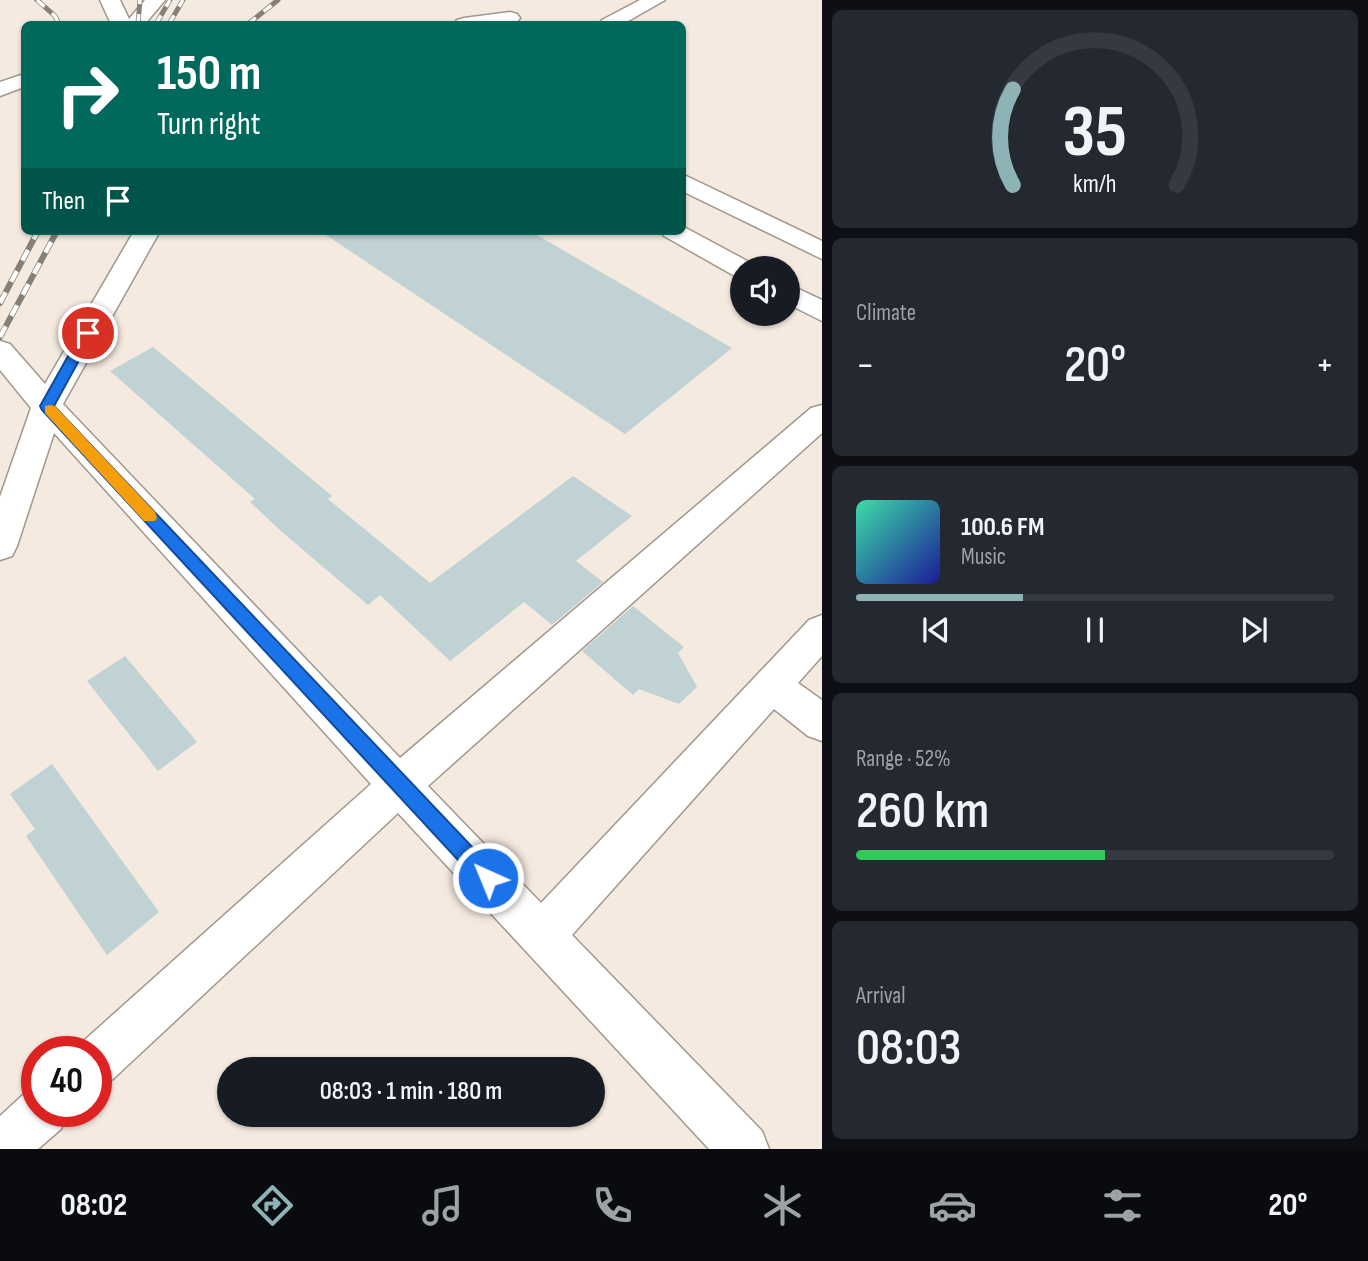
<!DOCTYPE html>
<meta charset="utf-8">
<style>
:root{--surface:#171b24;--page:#242831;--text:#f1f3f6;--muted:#9ea1a6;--line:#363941;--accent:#8eb3b7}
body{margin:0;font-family:"Sofia Sans Condensed",sans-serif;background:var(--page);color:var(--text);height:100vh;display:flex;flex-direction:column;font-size:26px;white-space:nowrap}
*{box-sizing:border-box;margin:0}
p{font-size:23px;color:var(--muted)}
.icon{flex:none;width:38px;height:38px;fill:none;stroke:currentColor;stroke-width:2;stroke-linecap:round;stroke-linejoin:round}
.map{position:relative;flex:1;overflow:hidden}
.drawer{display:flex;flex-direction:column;gap:10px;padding:10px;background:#0d0f14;width:546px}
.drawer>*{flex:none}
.banner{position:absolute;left:21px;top:21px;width:665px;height:214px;border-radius:10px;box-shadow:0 2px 5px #0004;background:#00695c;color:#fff;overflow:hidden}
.tools{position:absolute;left:730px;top:256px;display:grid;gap:14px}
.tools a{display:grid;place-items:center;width:70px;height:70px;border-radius:50%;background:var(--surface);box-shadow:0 2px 5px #0004;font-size:35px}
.speed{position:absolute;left:21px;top:1036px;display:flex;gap:14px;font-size:35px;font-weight:700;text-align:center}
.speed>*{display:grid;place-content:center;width:91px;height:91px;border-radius:50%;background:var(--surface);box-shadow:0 2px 5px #0004;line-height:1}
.speed .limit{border:10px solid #d22;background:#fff;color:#111}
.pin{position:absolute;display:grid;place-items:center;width:60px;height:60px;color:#fff;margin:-30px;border:4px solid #fff;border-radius:50%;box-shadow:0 2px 7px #0007}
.me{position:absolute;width:77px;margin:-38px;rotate:316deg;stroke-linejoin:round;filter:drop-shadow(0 0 5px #0008)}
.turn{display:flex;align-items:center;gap:24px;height:147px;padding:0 21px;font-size:32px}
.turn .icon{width:91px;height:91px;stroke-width:2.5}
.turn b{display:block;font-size:49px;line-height:60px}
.then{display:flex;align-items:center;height:66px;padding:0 21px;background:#0003;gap:14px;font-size:26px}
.big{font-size:52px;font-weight:600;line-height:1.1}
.drawer .tile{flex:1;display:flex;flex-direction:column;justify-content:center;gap:10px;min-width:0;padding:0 24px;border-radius:10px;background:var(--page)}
.drawer .dial{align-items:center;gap:0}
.dial svg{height:182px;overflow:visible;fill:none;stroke:var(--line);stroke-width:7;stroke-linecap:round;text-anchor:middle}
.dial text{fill:var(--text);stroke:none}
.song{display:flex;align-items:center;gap:21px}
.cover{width:84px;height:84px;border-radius:10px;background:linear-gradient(135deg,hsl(160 70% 55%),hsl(240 70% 35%))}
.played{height:7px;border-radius:4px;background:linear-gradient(90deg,var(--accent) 35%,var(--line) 35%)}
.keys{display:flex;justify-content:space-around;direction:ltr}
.heat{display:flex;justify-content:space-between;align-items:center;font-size:38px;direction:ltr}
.charge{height:10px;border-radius:5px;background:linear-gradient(90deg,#34c759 52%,var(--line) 0)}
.trip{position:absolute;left:217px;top:1057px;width:388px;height:70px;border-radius:35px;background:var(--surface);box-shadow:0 2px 5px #0004;font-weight:600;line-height:70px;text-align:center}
.tabs{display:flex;height:112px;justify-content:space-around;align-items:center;background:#090b0e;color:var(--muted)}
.tabs .icon{width:49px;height:49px}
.tabs .selected{color:var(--accent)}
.tabs b{font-size:32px;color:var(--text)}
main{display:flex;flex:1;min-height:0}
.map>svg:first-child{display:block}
.building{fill:#c0d2d3}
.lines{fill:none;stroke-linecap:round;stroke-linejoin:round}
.minor-casing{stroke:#a1978c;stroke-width:3}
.minor{fill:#fff;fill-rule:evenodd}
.rail-far1-casing{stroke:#878078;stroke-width:5}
.rail-casing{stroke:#878078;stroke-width:6}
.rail-far1{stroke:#fff;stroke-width:3.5;stroke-dasharray:10;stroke-linecap:butt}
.rail{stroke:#fff;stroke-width:4.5;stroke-dasharray:12;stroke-linecap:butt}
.route{fill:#1a73e8;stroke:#114b97;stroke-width:2}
.slow{fill:#f59e0b}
</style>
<main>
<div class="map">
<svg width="822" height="1149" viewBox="0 0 822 1149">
<rect width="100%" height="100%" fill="#f5eadf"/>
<g class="building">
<polygon points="320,231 530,231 732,348 625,434"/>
<polygon points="153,347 332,496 328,499 430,583 573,476 632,516 576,561 603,582 552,625 524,602 450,661 380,595 368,605 282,532 250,502 255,499 110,371"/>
<polygon points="633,606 684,647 678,653 697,687 679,704 639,689 633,695 582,651"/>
<polygon points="125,656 197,742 158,771 87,681"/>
<polygon points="52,764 159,912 107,955 26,836 35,829 10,794"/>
</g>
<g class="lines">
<g class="minor-casing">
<g id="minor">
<polygon points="100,0 120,0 129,19 145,0 165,0 145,24 111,24"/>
<polygon points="640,0 665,0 623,24 599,24 602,20"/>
<polygon points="510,12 517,14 520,18 517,22 454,24 457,20 464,18"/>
<polygon points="24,74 24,87 0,96 0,82"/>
<polygon points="682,174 822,241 822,259 682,191"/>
<polygon points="682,226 751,263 754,268 742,268 742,277 733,275 664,236 660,231 682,231"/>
<polygon points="134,231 160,231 63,404 400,758 811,408 822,405 822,433 428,786 541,903 809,620 822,615 822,656 798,683 822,700 822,741 808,736 774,709 572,935 762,1131 769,1149 709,1149 398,813 113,1079 96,1086 96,1052 76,1052 79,1045 371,784 54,433 17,546 12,556 0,560 0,497 31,408 0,370 0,341 10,344 45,384"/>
<polygon points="788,284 822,300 822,321 788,304"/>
<polygon points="37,1089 37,1111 68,1111 61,1129 38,1149 0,1149 0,1116 25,1093"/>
</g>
</g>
<use href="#minor" class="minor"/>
<g class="rail-far1-casing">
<g id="rail-far1">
<polyline points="37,0 55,16 59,24"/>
<polyline points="138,24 140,0"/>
<polyline points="156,24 170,0"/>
<polyline points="169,24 183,0"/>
<polyline points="248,24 278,0"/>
</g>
</g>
<g class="rail-casing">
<g id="rail">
<polyline points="0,303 38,231"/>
<polyline points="0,337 57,231"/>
</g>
</g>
<use href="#rail-far1" class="rail-far1"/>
<use href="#rail" class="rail"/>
</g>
<polygon class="route" points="88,329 94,333 54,406 495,871 498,878 495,885 488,888 481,885 42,410 40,406 81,333"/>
<polygon class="slow" points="50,405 55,406 155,512 157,517 155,521 144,521 45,413 45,406"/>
</svg>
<div class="tools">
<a><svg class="icon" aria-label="sound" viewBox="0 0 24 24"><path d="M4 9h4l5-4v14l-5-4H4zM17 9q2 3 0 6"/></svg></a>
</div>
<div class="speed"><div class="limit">40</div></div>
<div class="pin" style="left:88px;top:333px;background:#d93025"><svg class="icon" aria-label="arrive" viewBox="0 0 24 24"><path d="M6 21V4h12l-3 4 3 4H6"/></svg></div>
<svg class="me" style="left:488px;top:878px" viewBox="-20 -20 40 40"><circle r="17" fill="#1a73e8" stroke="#fff" stroke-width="3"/><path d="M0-11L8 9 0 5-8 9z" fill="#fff"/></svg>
<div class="trip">08:03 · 1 min · 180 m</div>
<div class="banner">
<div class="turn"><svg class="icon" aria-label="right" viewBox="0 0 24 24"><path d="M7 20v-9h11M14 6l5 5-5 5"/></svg><div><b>150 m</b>Turn right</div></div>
<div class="then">Then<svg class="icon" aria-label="arrive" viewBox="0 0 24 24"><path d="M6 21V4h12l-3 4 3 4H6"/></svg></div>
</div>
</div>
<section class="drawer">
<div class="tile dial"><svg viewBox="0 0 100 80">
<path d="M14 69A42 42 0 1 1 86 69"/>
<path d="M14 69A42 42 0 0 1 14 27" stroke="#8eb3b7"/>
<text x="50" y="56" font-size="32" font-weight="700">35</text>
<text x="50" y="72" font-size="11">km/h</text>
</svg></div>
<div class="tile"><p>Climate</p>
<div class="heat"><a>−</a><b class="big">20°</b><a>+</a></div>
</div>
<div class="tile">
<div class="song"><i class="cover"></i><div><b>100.6 FM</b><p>Music</p></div></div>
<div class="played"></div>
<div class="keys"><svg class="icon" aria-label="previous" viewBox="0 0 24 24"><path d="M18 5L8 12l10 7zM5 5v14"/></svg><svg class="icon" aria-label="pause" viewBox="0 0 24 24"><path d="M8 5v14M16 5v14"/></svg><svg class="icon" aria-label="next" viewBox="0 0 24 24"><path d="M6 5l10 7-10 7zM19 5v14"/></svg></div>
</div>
<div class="tile"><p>Range · 52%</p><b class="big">260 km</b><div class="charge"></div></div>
<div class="tile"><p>Arrival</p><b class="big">08:03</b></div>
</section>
</main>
<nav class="tabs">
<b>08:02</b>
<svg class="icon selected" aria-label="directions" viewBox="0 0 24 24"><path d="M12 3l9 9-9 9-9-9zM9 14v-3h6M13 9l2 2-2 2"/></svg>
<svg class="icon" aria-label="music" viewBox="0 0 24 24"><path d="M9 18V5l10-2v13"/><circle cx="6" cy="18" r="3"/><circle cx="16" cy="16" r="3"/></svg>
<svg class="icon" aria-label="phone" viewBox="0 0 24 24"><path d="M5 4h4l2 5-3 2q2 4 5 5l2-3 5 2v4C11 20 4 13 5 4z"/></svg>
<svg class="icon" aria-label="climate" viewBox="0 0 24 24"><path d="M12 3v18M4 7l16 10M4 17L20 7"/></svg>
<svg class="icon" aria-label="car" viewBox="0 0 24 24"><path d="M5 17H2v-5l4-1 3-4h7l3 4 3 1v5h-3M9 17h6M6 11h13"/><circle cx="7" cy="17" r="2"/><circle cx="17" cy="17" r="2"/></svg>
<svg class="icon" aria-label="filters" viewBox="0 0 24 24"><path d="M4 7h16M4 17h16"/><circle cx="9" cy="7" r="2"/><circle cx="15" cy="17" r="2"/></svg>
<b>20°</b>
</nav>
